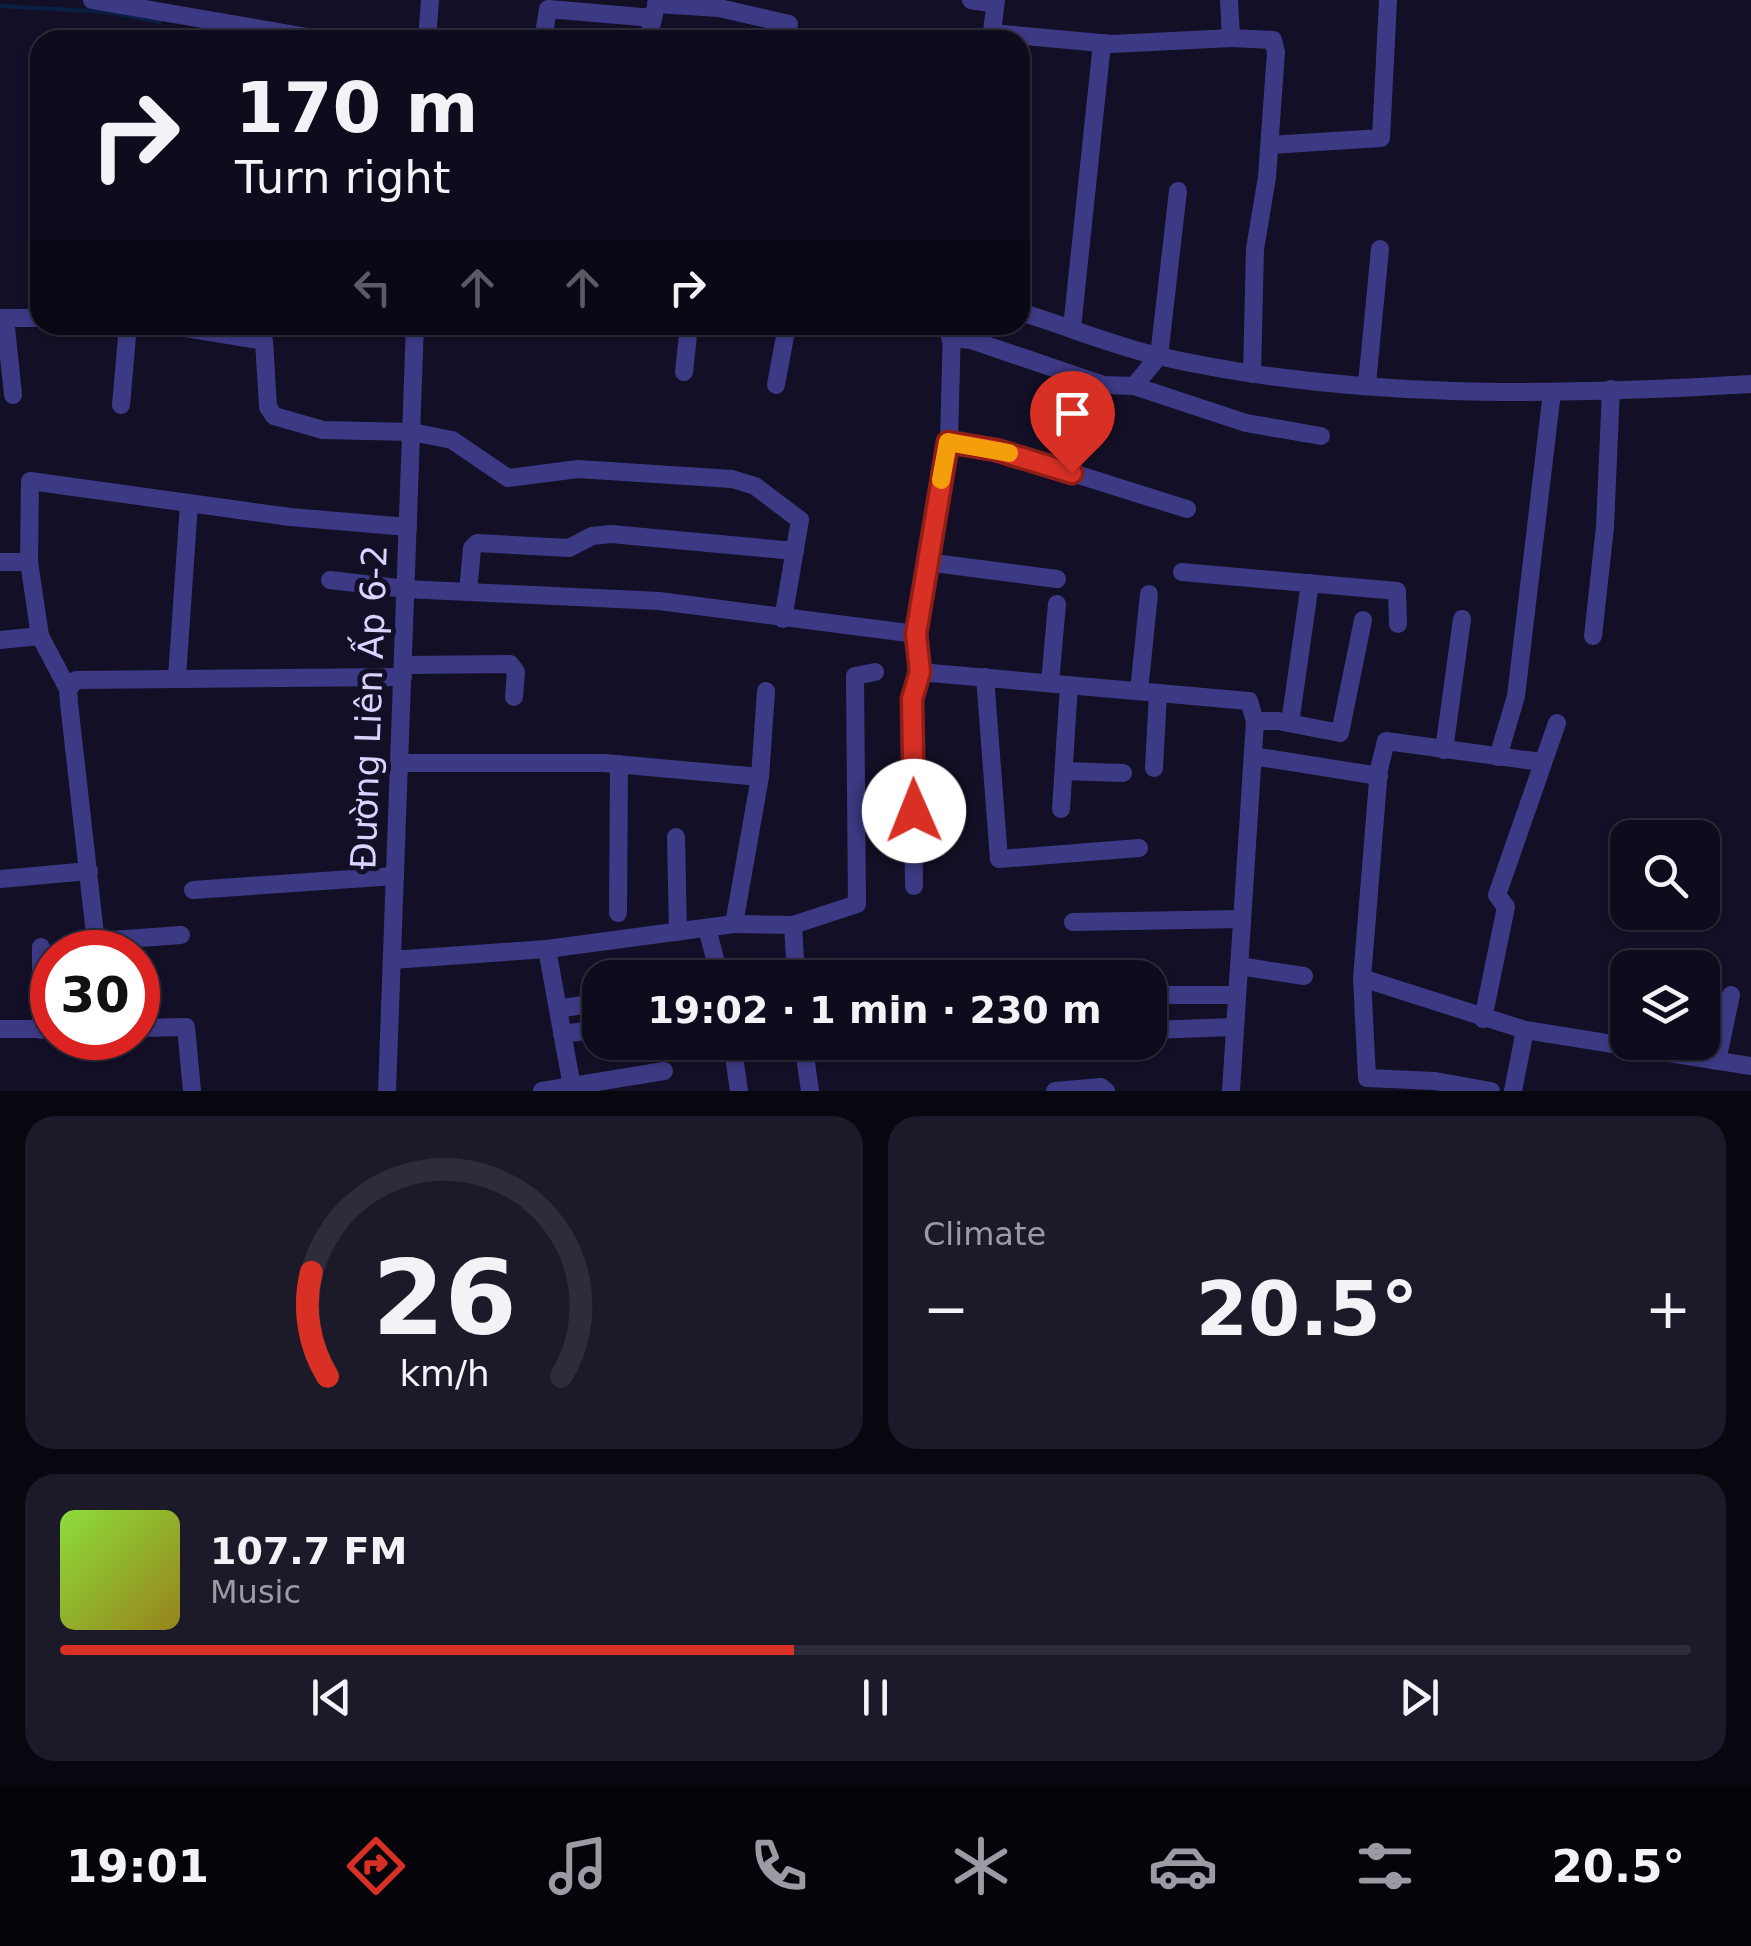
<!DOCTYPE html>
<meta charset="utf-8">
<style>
:root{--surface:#0e0b1c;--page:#1c1929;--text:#f1f3f6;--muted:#9b9ba3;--line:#2e2b3b;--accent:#d93025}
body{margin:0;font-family:"DejaVu Sans",sans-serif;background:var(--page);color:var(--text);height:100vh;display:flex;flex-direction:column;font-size:38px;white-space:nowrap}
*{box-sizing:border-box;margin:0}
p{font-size:32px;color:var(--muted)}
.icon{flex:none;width:55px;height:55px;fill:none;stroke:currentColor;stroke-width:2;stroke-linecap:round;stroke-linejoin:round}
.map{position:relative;height:1091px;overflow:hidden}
.sheet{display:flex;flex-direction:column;gap:25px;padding:25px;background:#08060f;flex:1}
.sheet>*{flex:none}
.top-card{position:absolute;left:30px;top:30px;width:1000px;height:305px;border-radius:30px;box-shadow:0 2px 8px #0004,0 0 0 2px var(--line);background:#0e0b1c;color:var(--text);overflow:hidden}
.fabs{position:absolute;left:1610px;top:820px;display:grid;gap:20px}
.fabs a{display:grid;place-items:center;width:110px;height:110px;border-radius:20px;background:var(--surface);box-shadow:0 2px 8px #0004,0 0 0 2px var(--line);font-size:50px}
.speed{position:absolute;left:30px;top:930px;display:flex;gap:20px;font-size:50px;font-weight:700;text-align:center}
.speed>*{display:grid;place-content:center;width:130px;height:130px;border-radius:50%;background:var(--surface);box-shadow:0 2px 8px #0004,0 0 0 2px var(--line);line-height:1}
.speed .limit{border:15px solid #d22;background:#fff;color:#111}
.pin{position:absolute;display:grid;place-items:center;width:85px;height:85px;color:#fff;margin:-102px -42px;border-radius:50% 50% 50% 0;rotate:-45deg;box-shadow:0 0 10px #0007}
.pin .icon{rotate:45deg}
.me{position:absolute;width:110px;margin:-55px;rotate:359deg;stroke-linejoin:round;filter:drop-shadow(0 0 8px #0008)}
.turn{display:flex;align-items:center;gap:35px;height:210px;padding:0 40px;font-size:45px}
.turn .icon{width:130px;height:130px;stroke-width:2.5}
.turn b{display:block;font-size:70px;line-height:85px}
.lanes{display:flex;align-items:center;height:95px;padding:0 40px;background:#0003;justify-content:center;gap:50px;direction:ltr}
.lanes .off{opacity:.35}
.big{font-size:75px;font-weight:700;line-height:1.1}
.sheet .tile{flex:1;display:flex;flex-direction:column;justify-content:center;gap:15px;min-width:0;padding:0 35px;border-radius:30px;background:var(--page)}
.sheet .dial{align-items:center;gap:0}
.dial svg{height:260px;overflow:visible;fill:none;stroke:var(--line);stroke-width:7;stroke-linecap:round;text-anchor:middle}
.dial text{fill:var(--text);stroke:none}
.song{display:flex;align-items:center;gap:30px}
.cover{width:120px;height:120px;border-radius:15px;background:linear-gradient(135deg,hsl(90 70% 55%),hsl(50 70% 35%))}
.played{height:10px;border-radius:5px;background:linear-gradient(90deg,var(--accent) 45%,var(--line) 45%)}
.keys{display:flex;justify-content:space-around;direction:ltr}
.heat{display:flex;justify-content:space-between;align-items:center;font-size:55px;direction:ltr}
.sheet .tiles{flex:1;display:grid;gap:25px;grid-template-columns:1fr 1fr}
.tile:last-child{grid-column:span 2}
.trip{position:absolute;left:582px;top:960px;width:585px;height:100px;border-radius:30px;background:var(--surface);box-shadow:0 2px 8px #0004,0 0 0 2px var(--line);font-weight:700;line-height:100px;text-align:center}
.dock{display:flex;height:160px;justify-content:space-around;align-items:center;background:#06040b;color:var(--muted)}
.dock .icon{width:70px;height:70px}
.dock .current{color:var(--accent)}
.dock b{font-size:45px;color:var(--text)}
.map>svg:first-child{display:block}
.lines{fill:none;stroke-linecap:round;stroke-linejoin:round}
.stream{stroke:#0a1f44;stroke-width:4}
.minor{stroke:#3d3a85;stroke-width:18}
.route-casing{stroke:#8d1f18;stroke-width:25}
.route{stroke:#d93025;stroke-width:18}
.slow{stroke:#f59e0b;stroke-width:18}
.labels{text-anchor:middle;stroke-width:10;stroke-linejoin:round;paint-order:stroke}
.street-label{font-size:35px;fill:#d9d4ff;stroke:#130f26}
</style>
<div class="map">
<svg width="1751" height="1091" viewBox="0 0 1751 1091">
<rect width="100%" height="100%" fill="#130f26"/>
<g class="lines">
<polyline class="stream" points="0,6 107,12 160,22"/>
<g class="minor">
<polyline points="92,0 325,40"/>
<polyline points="971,0 995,4"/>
<polyline points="1229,0 1231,38 1273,40 1276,52 1267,177 1255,249 1252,374"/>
<polyline points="656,4 719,8 789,24"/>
<polyline points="992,33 1112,44 1231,38"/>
<polyline points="427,40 430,0"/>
<polyline points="543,40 548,9 653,18"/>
<polyline points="648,40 655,10"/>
<polyline points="991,40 996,0"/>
<polyline points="1270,145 1381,138 1388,0"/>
<path d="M1020 312C1066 326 1112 345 1158 356 1352 400 1554 396 1751 384"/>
<polyline points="0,318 40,318"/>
<polyline points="5,318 13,395"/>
<polyline points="167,325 264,341 268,407 274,416 323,430 412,432 452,440 508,478 578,469 732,479 755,486 800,520 783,619"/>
<polyline points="952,325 949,442 916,634 920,672 1249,701 1255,721 1231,1091"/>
<polyline points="1072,328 1102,43"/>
<polyline points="950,338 971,340 1104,385 1134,386 1159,356 1178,191"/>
<polyline points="684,372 689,325"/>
<polyline points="1367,384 1380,249"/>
<polyline points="776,385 787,325"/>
<polyline points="1134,386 1246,423 1321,436"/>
<polyline points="121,405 128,325"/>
<polyline points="949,442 996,449 1187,509"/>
<polyline points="0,562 29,562"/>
<polyline points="926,562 1057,579"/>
<polyline points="1182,572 1397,591 1398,624"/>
<polyline points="330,580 406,589 659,601 916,634"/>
<polyline points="468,592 472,548 477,543 569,548 592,536 611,534 795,551"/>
<polyline points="40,636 29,562 30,481 290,517 408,527"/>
<polyline points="1593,636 1605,527 1611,389"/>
<polyline points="0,640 40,636 68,689"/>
<polyline points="403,665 510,664 516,672 514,697"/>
<polyline points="177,677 189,504"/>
<polyline points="985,677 999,859 1139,848"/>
<polyline points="1050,683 1057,604"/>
<polyline points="1139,691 1149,594"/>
<polyline points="1255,721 1278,721 1340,733 1363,620"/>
<polyline points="1290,723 1310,583"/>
<polyline points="1444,750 1462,619"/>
<polyline points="1253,756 1379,776"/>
<polyline points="1498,757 1516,696 1552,392"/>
<polyline points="399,763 604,763 760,777"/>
<polyline points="1154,768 1158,693"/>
<polyline points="1064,771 1123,773"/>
<polyline points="1061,809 1069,685"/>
<polyline points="676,837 678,932"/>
<polyline points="0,879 89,871"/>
<polyline points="914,886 912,699 920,672"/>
<polyline points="193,890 395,876"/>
<polyline points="618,913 619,764"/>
<polyline points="1073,922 1242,919"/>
<polyline points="734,924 793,925 796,978"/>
<polyline points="793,925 857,904 855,676 875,672"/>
<polyline points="707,928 720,978"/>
<polyline points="97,941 181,935"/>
<polyline points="41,947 41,1030"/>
<polyline points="547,949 572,1087"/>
<polyline points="97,952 69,703 68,689 76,680 403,677"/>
<polyline points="392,960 547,949 734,924 760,777 766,691"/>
<polyline points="1239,966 1304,976"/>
<polyline points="1362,978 1525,1030 1751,1066"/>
<polyline points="1150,995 1237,995"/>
<polyline points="558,1009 600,1002"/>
<polyline points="1483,1019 1506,907 1497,895 1557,723"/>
<polyline points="138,1028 186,1027 192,1091"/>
<polyline points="0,1029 52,1029"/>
<polyline points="1150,1030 1235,1027"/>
<polyline points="562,1034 600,1029"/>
<polyline points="732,1042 739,1091"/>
<polyline points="803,1042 810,1091"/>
<polyline points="1717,1061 1731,995"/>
<polyline points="387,1091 415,325"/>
<polyline points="542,1091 664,1071"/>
<polyline points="1055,1091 1101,1087 1106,1091"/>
<polyline points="1491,1091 1435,1081 1367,1078 1362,978 1379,769 1386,741 1541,762"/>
<polyline points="1513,1091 1525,1030"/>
</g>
</g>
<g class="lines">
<g class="route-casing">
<polyline id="route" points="914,811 912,699 920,672 916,634 948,442 996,450 1072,473"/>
</g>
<use href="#route" class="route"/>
<polyline class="slow" points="941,480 948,442 1009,453"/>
</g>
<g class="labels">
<g class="street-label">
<text transform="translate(369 707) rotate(-88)" y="12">Đường Liên Ấp 6-2</text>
</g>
</g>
</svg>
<div class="fabs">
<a><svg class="icon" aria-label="search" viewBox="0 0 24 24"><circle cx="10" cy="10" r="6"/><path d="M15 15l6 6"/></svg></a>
<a><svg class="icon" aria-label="layers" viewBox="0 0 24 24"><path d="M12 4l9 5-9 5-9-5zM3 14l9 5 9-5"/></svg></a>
</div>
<div class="speed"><div class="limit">30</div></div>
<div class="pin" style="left:1072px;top:473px;background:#d93025"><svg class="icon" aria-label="arrive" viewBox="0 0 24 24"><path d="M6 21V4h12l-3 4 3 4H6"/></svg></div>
<svg class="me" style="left:914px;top:811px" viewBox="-20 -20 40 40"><circle r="19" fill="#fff"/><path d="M0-13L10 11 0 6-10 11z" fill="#d93025"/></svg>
<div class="trip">19:02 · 1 min · 230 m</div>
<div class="top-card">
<div class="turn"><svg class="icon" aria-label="right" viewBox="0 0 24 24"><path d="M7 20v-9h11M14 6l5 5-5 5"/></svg><div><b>170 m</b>Turn right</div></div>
<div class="lanes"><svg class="icon off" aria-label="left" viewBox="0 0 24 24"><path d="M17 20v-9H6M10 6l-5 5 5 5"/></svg><svg class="icon off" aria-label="ahead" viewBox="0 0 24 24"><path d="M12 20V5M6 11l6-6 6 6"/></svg><svg class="icon off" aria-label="ahead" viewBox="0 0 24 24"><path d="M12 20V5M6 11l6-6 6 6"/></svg><svg class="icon" aria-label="right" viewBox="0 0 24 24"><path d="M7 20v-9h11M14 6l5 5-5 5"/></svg></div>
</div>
</div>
<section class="sheet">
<div class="tiles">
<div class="tile dial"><svg viewBox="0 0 100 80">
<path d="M14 69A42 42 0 1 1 86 69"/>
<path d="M14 69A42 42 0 0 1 9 37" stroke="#d93025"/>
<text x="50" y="56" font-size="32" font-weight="700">26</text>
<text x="50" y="72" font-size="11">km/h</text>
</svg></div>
<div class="tile"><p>Climate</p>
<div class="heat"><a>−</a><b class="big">20.5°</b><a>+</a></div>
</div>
<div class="tile">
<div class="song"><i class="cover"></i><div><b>107.7 FM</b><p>Music</p></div></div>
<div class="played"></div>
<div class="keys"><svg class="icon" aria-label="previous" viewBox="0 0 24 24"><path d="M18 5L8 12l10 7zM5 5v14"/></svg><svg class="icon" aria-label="pause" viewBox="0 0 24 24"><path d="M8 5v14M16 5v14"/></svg><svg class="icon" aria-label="next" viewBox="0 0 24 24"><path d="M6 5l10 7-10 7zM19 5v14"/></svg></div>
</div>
</div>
</section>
<nav class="dock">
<b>19:01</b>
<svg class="icon current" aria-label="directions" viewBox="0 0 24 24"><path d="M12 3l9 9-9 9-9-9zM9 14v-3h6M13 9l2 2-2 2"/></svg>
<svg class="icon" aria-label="music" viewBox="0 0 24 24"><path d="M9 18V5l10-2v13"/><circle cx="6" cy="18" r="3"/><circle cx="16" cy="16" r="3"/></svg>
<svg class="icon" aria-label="phone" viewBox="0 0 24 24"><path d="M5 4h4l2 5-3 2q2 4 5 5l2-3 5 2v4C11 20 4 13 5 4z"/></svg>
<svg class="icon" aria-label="climate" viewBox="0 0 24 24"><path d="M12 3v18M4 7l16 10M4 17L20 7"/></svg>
<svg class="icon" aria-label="car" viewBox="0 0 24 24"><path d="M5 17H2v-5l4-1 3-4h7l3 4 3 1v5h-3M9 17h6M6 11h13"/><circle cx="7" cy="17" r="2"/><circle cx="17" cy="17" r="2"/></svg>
<svg class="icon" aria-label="filters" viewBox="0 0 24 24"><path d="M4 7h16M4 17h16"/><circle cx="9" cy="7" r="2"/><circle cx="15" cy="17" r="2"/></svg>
<b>20.5°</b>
</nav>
